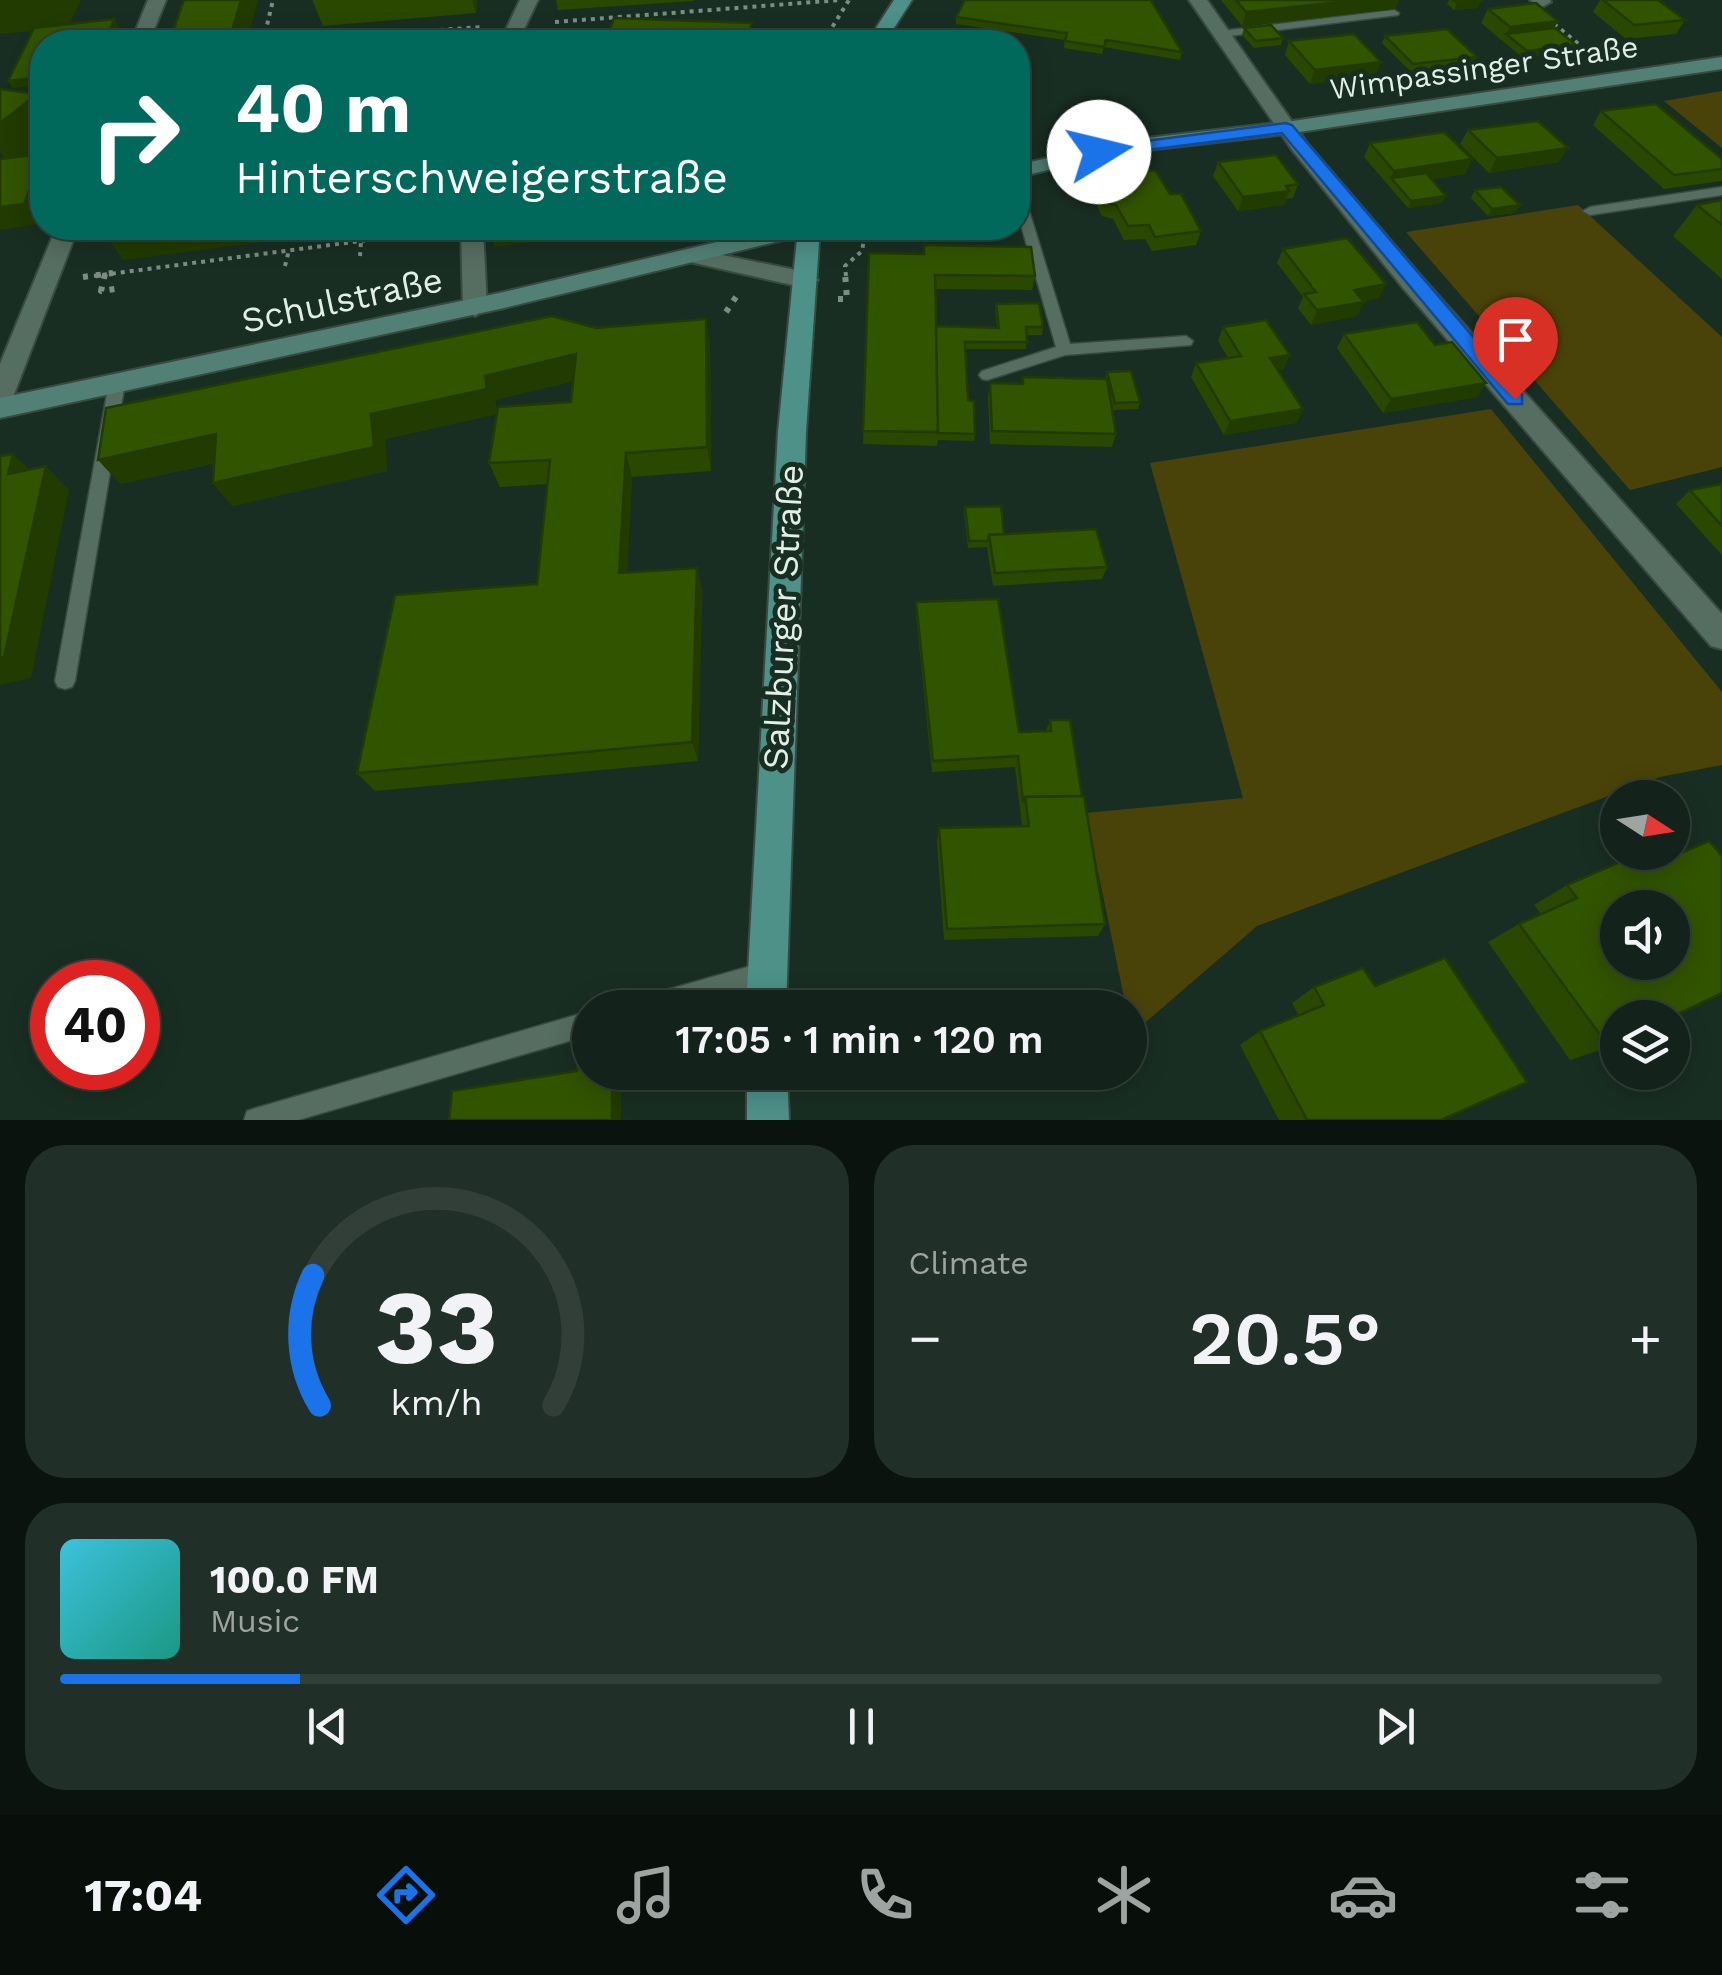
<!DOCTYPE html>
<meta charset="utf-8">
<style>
:root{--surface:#13221a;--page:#202f27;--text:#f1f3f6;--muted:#9da4a2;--line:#323f39;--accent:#1a73e8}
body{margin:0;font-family:"Work Sans",sans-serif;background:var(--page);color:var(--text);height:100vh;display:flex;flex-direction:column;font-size:38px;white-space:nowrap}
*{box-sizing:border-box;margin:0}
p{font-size:32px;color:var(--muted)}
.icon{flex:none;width:55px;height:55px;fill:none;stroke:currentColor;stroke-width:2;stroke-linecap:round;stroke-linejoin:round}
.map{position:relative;height:1120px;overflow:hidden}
.sheet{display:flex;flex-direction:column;gap:25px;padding:25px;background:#0a130e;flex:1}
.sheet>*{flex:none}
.hud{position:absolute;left:30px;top:30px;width:1000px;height:210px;border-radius:40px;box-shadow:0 5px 25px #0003,0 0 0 2px var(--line);background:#00695c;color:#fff;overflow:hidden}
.needle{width:65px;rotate:102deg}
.buttons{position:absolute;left:1600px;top:780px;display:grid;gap:20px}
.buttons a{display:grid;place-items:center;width:90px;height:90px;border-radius:50%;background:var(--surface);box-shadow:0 5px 25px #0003,0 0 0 2px var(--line);font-size:50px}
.speed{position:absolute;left:30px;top:960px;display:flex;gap:20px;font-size:50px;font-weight:700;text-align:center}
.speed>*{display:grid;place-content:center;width:130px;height:130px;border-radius:50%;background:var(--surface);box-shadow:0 5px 25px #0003,0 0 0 2px var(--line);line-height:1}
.speed .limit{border:15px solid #d22;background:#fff;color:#111}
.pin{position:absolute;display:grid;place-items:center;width:85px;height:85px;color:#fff;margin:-102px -42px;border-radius:50% 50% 50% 0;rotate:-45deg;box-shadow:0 0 10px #0007}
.pin .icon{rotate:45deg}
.me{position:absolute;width:110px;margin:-55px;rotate:81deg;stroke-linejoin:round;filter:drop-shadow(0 0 8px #0008)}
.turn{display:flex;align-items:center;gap:35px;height:210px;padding:0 40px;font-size:45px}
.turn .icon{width:130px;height:130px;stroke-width:2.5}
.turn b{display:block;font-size:70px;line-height:85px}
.big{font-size:75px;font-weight:600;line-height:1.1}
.sheet .tile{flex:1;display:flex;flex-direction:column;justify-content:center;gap:15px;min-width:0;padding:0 35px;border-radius:40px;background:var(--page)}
.sheet .dial{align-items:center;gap:0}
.dial svg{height:260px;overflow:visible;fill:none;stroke:var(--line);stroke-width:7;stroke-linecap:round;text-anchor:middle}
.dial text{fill:var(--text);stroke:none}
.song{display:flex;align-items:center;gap:30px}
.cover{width:120px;height:120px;border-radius:15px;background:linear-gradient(135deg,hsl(190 70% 55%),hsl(170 70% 35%))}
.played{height:10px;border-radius:5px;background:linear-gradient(90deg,var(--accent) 15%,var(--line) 15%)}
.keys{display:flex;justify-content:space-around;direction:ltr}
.heat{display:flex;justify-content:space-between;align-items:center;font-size:55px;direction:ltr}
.sheet .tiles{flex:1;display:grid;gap:25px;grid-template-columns:1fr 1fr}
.tile:last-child{grid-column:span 2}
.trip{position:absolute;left:572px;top:990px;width:575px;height:100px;border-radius:50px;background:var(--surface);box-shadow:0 5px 25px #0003,0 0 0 2px var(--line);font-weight:600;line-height:100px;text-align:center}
.menu{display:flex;height:160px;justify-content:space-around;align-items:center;background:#080e0a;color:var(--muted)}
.menu .icon{width:70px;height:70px}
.menu .current{color:var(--accent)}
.menu b{font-size:45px;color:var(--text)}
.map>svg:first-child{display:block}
.green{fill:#4a4309}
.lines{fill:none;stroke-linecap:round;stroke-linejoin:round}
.lane-casing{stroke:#394a41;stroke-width:3}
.street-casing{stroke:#394a41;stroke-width:4}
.secondary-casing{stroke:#394a41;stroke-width:4}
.primary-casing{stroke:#394a41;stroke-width:4}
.path-far1{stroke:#7c8d84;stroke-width:4;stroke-dasharray:4 5;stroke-linecap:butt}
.path{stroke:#7c8d84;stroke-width:6;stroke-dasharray:5 8;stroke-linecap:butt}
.lane{fill:#566e61;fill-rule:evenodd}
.street{fill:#566e61;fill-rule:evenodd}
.secondary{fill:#528075;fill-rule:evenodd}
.primary{fill:#4d9189;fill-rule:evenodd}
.wall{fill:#2a4800;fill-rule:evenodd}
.shaded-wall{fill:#223b00}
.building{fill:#315400;stroke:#223b00;stroke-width:2.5;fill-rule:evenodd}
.route{fill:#1a73e8;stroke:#114b97;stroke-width:2.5}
.labels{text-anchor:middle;stroke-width:10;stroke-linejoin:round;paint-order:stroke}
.far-street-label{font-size:30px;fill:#e2efe8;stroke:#192e23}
.street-label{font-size:35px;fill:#e2efe8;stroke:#192e23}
</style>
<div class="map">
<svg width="1722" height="1120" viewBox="0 0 1722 1120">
<rect width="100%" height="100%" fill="#192e23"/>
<g class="green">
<polygon points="1722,91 1722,148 1664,101"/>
<polygon points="1578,205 1722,337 1722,467 1630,490 1406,232"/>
<polygon points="1491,409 1722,692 1722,765 1660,777 1257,926 1132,1034 1130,1008 1126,1007 1086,813 1243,798 1150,463"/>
</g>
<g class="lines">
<g class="lane-casing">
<g id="lane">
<polygon points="1394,10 1399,13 1398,15 1221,37 1216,34 1221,31"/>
<polygon points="1722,187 1722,195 1590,215 1583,211 1590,207"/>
<polygon points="1018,190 1024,194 1070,344 1186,336 1193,341 1191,345 1065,355 987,380 982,379 979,375 982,371 1056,347 1018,215"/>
<polygon points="117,378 125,383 75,681 72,687 65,689 58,687 55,681 109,383"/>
<polygon points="765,962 773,965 776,973 773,981 765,984 686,1008 634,1008 637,1000 645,996"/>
<polygon points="590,1011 590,1035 298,1120 244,1120 247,1111 256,1108"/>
</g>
</g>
<g class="street-casing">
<g id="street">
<polygon points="148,0 166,0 149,42 131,42"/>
<polygon points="520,0 538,0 518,42 500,42"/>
<polygon points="1189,0 1207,0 1307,143 1421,276 1722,614 1722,649 1711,646 1403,288 1293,151"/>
<polygon points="1530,0 1550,0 1551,2 1542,7"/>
<polygon points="56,228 78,228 13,397 9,404 0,406 0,364"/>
<polygon points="461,228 483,228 487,308 475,316 463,308"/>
<polygon points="698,250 806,272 818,280 806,288 690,262 686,257"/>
</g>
</g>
<g class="secondary-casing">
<g id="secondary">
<polygon points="1722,57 1722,69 1286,134 1121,153 1018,177 1018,165 1121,141 1286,122"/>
<polygon points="777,228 815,228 812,233 504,308 0,418 0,398 504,292"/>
</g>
</g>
<g class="primary-casing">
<g id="primary">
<polygon points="894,0 912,0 885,42 867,42"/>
<polygon points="798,228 820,228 806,432 786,1008 746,1008 778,432"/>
<polygon points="747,1072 787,1072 789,1120 747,1120"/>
</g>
</g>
<g class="path-far1">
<polyline points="555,22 840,0"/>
<polyline points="1554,24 1591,54"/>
<polyline points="263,42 273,0"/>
<polyline points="269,42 482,27"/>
<polyline points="823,42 849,0"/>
<polyline points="360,256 361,241"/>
<polyline points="285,266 289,250"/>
<polyline points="94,276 437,231"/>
<polyline points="846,276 845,266 862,251 866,228"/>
</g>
<g class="path">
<polyline points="105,274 101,291 122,288"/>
<polyline points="83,277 113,273"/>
<polyline points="838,299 847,299 845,273"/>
<polyline points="726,312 736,297"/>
</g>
<use href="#lane" class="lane"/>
<use href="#street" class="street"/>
<use href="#secondary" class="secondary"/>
<use href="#primary" class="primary"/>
</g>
<g class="wall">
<polygon points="313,0 477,0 476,13 323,26 313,2"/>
<polygon points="556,0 694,0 694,1 558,10"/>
<polygon points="965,0 1182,52 1180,60 1104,47 1102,54 1064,48 1065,40 956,24 956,17"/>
<polygon points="1221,0 1399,0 1395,9 1242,26"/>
<polygon points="1449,0 1480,0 1478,8 1454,10 1447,4"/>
<polygon points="1600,0 1660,0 1685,20 1676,34 1626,39 1593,12"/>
<polygon points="1488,9 1555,28 1572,52 1523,58 1481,23"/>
<polygon points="1244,28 1283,38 1281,45 1254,48 1242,35"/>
<polygon points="1385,36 1477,57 1473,64 1410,71 1382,43"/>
<polygon points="1289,41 1375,76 1310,84 1285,55"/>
<polygon points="1601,111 1722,159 1722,181 1664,189 1593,125"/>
<polygon points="1468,130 1559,162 1489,173 1460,144"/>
<polygon points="1370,143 1472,159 1465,174 1431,179 1446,196 1442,203 1408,208 1364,157"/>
<polygon points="1218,162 1298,184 1293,198 1286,199 1284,205 1238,211 1213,176"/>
<polygon points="1099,176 1170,194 1201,231 1196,245 1152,251 1145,239 1124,240 1113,219 1102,216 1096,204"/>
<polygon points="1475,190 1520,205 1515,213 1488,216 1471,198"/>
<polygon points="1722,200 1722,279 1673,236 1697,205"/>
<polygon points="1283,249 1379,298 1364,301 1357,316 1311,325 1298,308 1303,297 1277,263"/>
<polygon points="869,253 1035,276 1032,290 935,289 936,326 997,327 995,311 996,304 1043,327 1042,335 1026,335 1026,349 965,349 968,400 975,434 974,441 938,440 937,446 863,444"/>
<polygon points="1223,327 1284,369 1278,370 1303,409 1296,423 1224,435 1191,377 1196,363 1228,358 1218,341"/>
<path d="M596 328 710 344 711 471 632 477 627 573 697 568 702 591 698 761 375 791 357 773 537 584 548 484 500 487 489 463 497 414 385 439 387 471 232 506 213 483 215 463 120 484ZM573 381 571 402 497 413 495 400Z"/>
<polygon points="1344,334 1477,397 1383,413 1337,348"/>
<polygon points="1107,372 1140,402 1138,409 1113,410 1111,401 1116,434 1112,447 990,444 988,397 990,383 1021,384 1023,377 1105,379"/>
<polygon points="1722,484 1722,555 1676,504 1690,490"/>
<polygon points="965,507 1004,534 1107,567 1102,579 993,586 987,547 968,548 964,514"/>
<polygon points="916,602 1019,732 1046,731 1050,720 1082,796 1105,924 1098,936 944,940 937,842 939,828 1022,826 1015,767 932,772 916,615"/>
<polygon points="1643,852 1609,1047 1570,1060 1488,942 1519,924 1541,914 1534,905 1567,885"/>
<polygon points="1375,986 1441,1120 1279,1120 1240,1045 1260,1031 1299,1016 1292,1003 1314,987"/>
</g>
<g class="shaded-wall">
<polygon points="0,0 81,0 68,27 0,34"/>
<polygon points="241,0 258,0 247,42 219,42"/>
<polygon points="472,0 477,0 476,13"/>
<polygon points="1358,0 1399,0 1395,9 1242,26 1246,12"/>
<polygon points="1481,1 1478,8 1454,10 1457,3"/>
<polygon points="114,19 119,26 112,42 105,42"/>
<polygon points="1558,21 1551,35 1506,34 1510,27"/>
<polygon points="1576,45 1572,52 1523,58 1527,51"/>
<polygon points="1381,62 1375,76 1310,84 1315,70"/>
<polygon points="42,77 42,85 13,88 8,81"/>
<polygon points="37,94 42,102 42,145 13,169 0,152 0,123"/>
<polygon points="1568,148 1559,162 1489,173 1497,158"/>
<polygon points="42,154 42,214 39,224 0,230 0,207"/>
<polygon points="1472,159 1465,174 1422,181 1391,178 1394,171"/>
<polygon points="1289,191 1284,205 1238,211 1243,197"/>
<polygon points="1446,196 1442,203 1408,208 1411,201"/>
<polygon points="1520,205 1515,213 1488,216 1492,209"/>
<polygon points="161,228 375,228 123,260 105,234"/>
<polygon points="582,228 584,235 495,247 492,239"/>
<polygon points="1386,284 1379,298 1347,304 1354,290"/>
<polygon points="1364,302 1357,316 1311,325 1317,310"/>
<polygon points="706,319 710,344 711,471 707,447"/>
<polygon points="576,354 583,379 495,400 497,414 385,439 387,471 232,506 213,483 371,414 485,376"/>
<polygon points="1290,355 1284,369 1264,372 1270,358"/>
<polygon points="1486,383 1477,397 1383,413 1391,399"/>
<polygon points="1303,409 1296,423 1224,435 1230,421"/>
<polygon points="216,434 234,458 120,484 98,460"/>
<polygon points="626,453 632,477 626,596 619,573"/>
<polygon points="13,454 37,477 8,474"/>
<polygon points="46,466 69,490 31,678 0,685 0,658"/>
<polygon points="697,568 702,591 698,761 692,742"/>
<rect x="612" y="1072" width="9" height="48"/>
</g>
<g class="building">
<polygon points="184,0 241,0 229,41 169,42"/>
<polygon points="965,0 1151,0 1182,52 1106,40 1104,47 1065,41 1067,33 956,17"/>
<polygon points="1236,0 1358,0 1246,12"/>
<polygon points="1453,0 1480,0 1481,1 1457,3"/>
<polygon points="1603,0 1658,0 1685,20 1634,25"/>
<polygon points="1536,3 1558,21 1510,27 1488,9"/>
<polygon points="614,18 752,23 747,37 766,37 764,42 605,42"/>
<polygon points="114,19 105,42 42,42 42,77 8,81 34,28"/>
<polygon points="1271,25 1283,38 1256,41 1244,28"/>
<polygon points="1555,28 1576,45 1527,51 1506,34"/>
<polygon points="1447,29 1477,57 1413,64 1385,36"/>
<polygon points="1354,34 1381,62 1315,70 1289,41"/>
<polygon points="0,89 37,94 0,123"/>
<polygon points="1656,104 1722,159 1722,169 1674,175 1601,111"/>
<polygon points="1538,121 1568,148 1497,158 1468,130"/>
<polygon points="1444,132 1472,159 1394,171 1370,143"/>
<polygon points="42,154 24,204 0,207 0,159"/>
<polygon points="1276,155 1298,184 1286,186 1289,191 1243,197 1218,162"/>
<polygon points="1155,170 1170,194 1181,194 1201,231 1155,237 1149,225 1128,226 1116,205 1105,202 1099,190 1104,185 1099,176"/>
<polygon points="1426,173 1446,196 1411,201 1391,178"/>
<polygon points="1501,187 1520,205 1492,209 1475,190"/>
<polygon points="1722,200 1722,225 1697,205"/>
<polygon points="108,228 161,228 105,234"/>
<polygon points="492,228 582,228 492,239"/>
<polygon points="1347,238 1386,284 1354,290 1364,302 1317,310 1304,294 1316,292 1283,249"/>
<polygon points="924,245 1031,247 1035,276 935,275 939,432 863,431 869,253 924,254"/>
<polygon points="1039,303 1043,327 1026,327 1027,342 965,342 968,400 974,401 975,434 938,433 936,326 999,328 996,304"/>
<polygon points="552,316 596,328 706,319 707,447 626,453 619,573 697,568 692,742 357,773 395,595 537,584 550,460 489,463 498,407 571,402 576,354 485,376 487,389 371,414 374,447 213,483 216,434 98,460 106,408"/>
<polygon points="1266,320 1290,355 1270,358 1303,409 1230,421 1196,363 1241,356 1223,327"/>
<polygon points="1417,322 1435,345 1452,342 1486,383 1391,399 1344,334"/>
<polygon points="1131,371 1140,402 1115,403 1107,372"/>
<polygon points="1023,377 1107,379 1116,434 992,431 990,383 1023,384"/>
<polygon points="13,454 8,474 46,466 4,657 0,658 0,456"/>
<polygon points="1722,484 1722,526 1690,490"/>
<polygon points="1001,506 1004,534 989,535 988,541 969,541 965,507"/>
<polygon points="1096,529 1107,567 995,573 989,535"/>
<polygon points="998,599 1019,732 1051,731 1050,720 1070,720 1082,796 1025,797 1023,802 1018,756 933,761 916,602"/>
<polygon points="1084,796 1105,924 947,929 939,828 1029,826 1025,797"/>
<path d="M1709 841 1722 856V993L1670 1018H1618V1043L1609 1047 1519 924 1577 898 1567 885 1643 852H1645L1655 864ZM1618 908H1672V962H1618Z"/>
<polygon points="1445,958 1527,1082 1441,1120 1307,1120 1260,1031 1324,1005 1314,987 1363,968 1375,986"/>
<polygon points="590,1052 590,1072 612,1072 612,1120 449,1120 452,1091 577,1071 577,1054"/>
</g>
<polygon class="route" points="1286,123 1292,125 1522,394 1522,404 1508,404 1282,133 1099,156 1091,152 1099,147"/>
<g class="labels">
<g class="far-street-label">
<text transform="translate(1484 68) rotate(-8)" y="10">Wimpassinger Straße</text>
</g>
<g class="street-label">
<text transform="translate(342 300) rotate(-12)" y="12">Schulstraße</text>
<text transform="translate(783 617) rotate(-87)" y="12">Salzburger Straße</text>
</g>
</g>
</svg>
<div class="buttons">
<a><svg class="needle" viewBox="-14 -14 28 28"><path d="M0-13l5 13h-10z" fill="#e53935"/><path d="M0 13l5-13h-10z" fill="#9da4a2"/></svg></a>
<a><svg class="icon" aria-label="sound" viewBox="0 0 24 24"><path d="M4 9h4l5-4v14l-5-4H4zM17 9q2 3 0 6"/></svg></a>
<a><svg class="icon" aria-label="layers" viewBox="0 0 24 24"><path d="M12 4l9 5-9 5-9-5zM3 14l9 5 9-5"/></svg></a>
</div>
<div class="speed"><div class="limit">40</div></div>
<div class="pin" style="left:1515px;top:399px;background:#d93025"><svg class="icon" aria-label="arrive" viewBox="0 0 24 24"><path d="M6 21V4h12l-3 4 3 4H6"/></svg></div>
<svg class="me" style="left:1099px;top:152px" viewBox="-20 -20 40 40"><circle r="19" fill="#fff"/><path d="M0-13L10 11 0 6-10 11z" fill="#1a73e8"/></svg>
<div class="trip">17:05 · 1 min · 120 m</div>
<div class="hud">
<div class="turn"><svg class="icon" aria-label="right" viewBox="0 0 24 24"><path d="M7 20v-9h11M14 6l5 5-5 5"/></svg><div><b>40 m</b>Hinterschweigerstraße</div></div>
</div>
</div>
<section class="sheet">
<div class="tiles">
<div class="tile dial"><svg viewBox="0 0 100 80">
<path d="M14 69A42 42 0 1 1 86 69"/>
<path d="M14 69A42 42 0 0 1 12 29" stroke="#1a73e8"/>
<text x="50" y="56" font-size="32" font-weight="700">33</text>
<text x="50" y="72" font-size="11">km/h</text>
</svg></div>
<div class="tile"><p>Climate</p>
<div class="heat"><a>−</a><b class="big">20.5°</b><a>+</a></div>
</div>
<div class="tile">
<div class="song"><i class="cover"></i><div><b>100.0 FM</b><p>Music</p></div></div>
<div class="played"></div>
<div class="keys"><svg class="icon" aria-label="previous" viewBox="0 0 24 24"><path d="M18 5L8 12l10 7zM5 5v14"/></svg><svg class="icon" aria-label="pause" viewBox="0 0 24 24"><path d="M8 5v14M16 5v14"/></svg><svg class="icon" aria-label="next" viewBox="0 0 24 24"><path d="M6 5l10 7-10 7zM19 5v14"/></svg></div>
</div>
</div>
</section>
<nav class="menu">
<b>17:04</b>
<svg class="icon current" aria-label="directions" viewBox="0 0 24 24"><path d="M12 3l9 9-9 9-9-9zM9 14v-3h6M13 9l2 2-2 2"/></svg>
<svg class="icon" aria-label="music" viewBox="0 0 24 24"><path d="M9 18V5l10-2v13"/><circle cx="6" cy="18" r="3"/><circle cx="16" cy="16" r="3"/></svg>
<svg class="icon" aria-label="phone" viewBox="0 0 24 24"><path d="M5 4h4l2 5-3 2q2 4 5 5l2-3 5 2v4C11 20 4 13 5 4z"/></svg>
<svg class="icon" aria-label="climate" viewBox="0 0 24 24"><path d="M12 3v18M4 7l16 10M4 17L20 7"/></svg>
<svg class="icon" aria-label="car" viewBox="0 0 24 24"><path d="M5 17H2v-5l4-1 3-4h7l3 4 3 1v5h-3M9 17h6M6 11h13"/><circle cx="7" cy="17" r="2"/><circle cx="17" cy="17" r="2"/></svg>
<svg class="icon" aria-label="filters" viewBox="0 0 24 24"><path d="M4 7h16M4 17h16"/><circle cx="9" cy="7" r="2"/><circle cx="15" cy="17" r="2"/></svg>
</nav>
